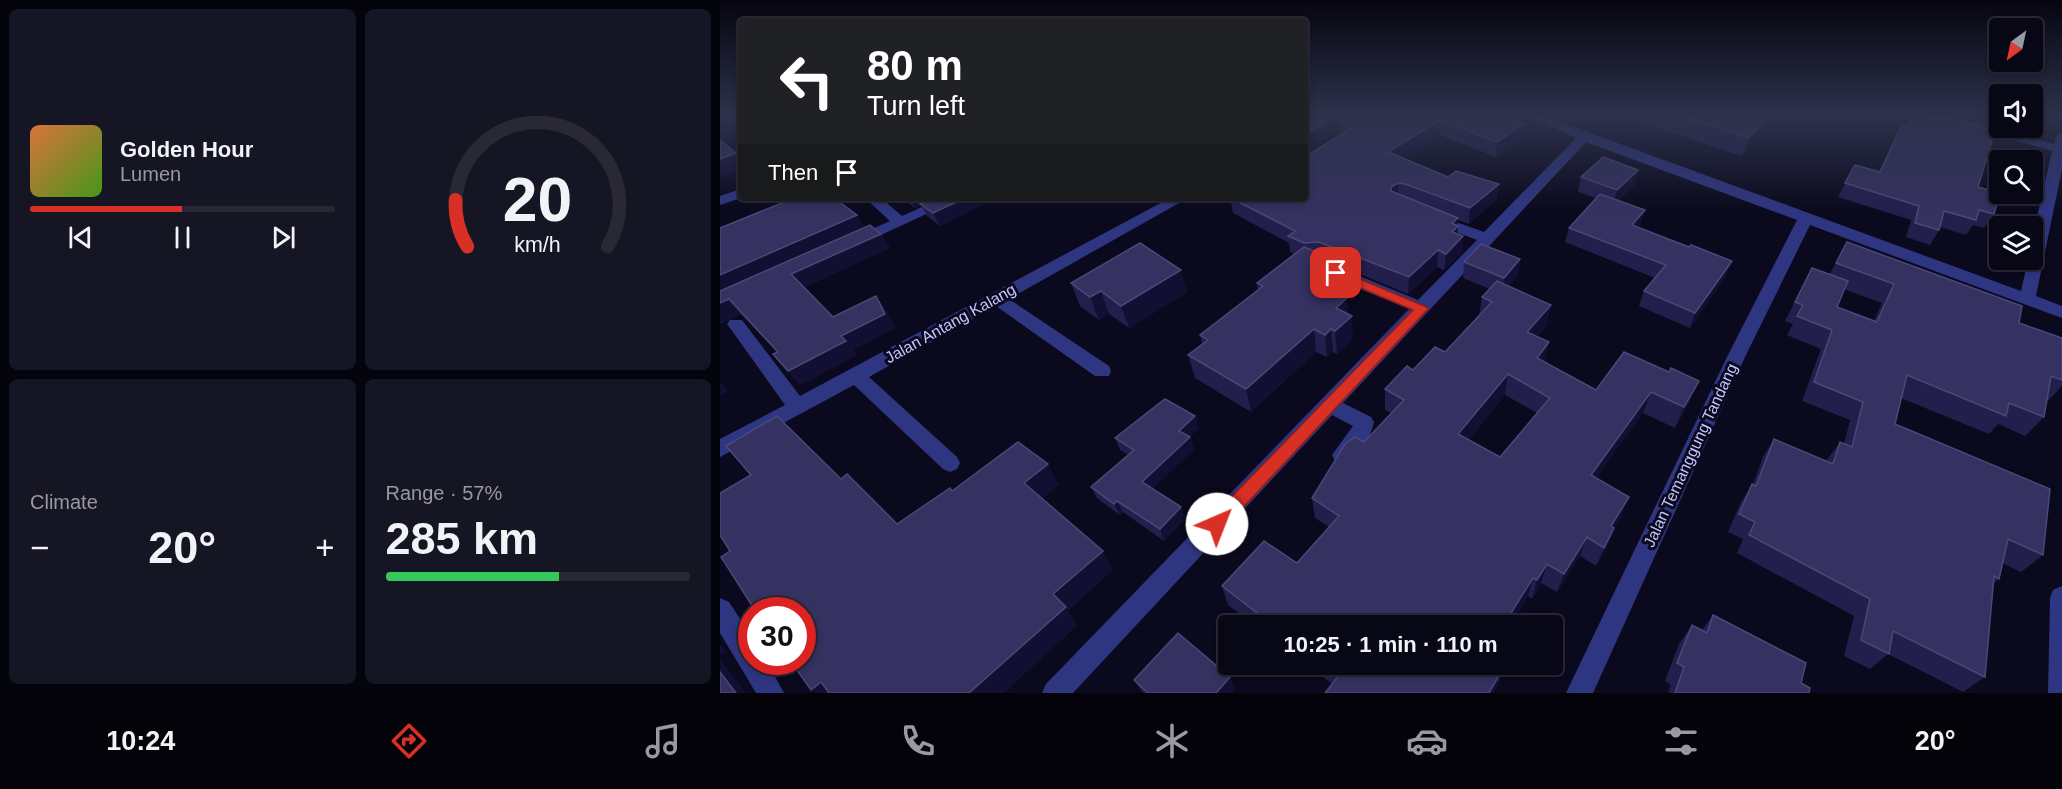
<!DOCTYPE html>
<meta charset="utf-8">
<style>
:root{--surface:#080716;--page:#161523;--text:#f1f3f6;--muted:#9899a1;--line:#292835;--accent:#d93025}
body{margin:0;font-family:Arial,sans-serif;background:var(--page);color:var(--text);height:100vh;display:flex;flex-direction:column;font-size:22px;white-space:nowrap}
*{box-sizing:border-box;margin:0}
p{font-size:20px;color:var(--muted)}
.icon{flex:none;width:33px;height:33px;fill:none;stroke:currentColor;stroke-width:2;stroke-linecap:round;stroke-linejoin:round}
.map{position:relative;flex:1;overflow:hidden}
.details{display:flex;flex-direction:column;gap:9px;padding:9px;background:#04040c;width:720px}
.details>*{flex:none}
.hud{position:absolute;left:18px;top:18px;width:570px;height:183px;border-radius:6px;box-shadow:0 3px 9px #0003,0 0 0 2px var(--line);background:#202124;color:#fff;overflow:hidden}
.needle{width:39px;rotate:213deg}
.buttons{position:absolute;left:1269px;top:18px;display:grid;gap:12px}
.buttons a{display:grid;place-items:center;width:54px;height:54px;border-radius:6px;background:var(--surface);box-shadow:0 3px 9px #0003,0 0 0 2px var(--line);font-size:30px}
.speed{position:absolute;left:18px;top:597px;display:flex;gap:12px;font-size:30px;font-weight:700;text-align:center}
.speed>*{display:grid;place-content:center;width:78px;height:78px;border-radius:50%;background:var(--surface);box-shadow:0 3px 9px #0003,0 0 0 2px var(--line);line-height:1}
.speed .limit{border:9px solid #d22;background:#fff;color:#111}
.pin{position:absolute;display:grid;place-items:center;width:51px;height:51px;color:#fff;margin:-26px;border-radius:12px;box-shadow:0 3px 9px #0006}
.me{position:absolute;width:66px;margin:-33px;rotate:44deg;stroke-linejoin:round;filter:drop-shadow(0 0 4px #0008)}
.turn{display:flex;align-items:center;gap:21px;height:126px;padding:0 30px;font-size:27px}
.turn .icon{width:78px;height:78px;stroke-width:2.5}
.turn b{display:block;font-size:42px;line-height:51px}
.then{display:flex;align-items:center;height:57px;padding:0 30px;background:#0003;gap:12px;font-size:22px}
.big{font-size:45px;font-weight:700;line-height:1.1}
.details .widget{flex:1;display:flex;flex-direction:column;justify-content:center;gap:9px;min-width:0;padding:0 21px;border-radius:9px;background:var(--page)}
.details .dial{align-items:center;gap:0}
.dial svg{height:156px;overflow:visible;fill:none;stroke:var(--line);stroke-width:7;stroke-linecap:round;text-anchor:middle}
.dial text{fill:var(--text);stroke:none}
.song{display:flex;align-items:center;gap:18px}
.cover{width:72px;height:72px;border-radius:9px;background:linear-gradient(135deg,hsl(20 70% 55%),hsl(100 70% 35%))}
.played{height:6px;border-radius:3px;background:linear-gradient(90deg,var(--accent) 50%,var(--line) 50%)}
.keys{display:flex;justify-content:space-around;direction:ltr}
.heat{display:flex;justify-content:space-between;align-items:center;font-size:33px;direction:ltr}
.charge{height:9px;border-radius:4px;background:linear-gradient(90deg,#34c759 57%,var(--line) 0)}
.details .tiles{flex:1;display:grid;gap:9px;grid-template-columns:repeat(2,1fr)}
.trip{position:absolute;left:498px;top:615px;width:345px;height:60px;border-radius:6px;background:var(--surface);box-shadow:0 3px 9px #0003,0 0 0 2px var(--line);font-weight:700;line-height:60px;text-align:center}
.tab-bar{display:flex;height:96px;justify-content:space-around;align-items:center;background:#030309;color:var(--muted)}
.tab-bar .icon{width:42px;height:42px}
.tab-bar .selected{color:var(--accent)}
.tab-bar b{font-size:27px;color:var(--text)}
main{display:flex;flex:1;min-height:0}
.map>svg:first-child{display:block}
.lines{fill:none;stroke-linecap:round;stroke-linejoin:round}
.street{fill:#2f3681;fill-rule:evenodd}
.wall{fill:#231f4d;fill-rule:evenodd}
.shaded-wall{fill:#120f32}
.building{fill:#353160;stroke:#4b4879;stroke-width:1.5;fill-rule:evenodd}
.route{fill:#d93025;stroke:#8d1f18;stroke-width:1.5}
.labels{text-anchor:middle;stroke-width:6;stroke-linejoin:round;paint-order:stroke}
.street-label{font-size:16px;fill:#c5c5ff;stroke:#0a091d}
</style>
<main>
<section class="details">
<div class="tiles">
<div class="widget">
<div class="song"><i class="cover"></i><div><b>Golden Hour</b><p>Lumen</p></div></div>
<div class="played"></div>
<div class="keys"><svg class="icon" aria-label="previous" viewBox="0 0 24 24"><path d="M18 5L8 12l10 7zM5 5v14"/></svg><svg class="icon" aria-label="pause" viewBox="0 0 24 24"><path d="M8 5v14M16 5v14"/></svg><svg class="icon" aria-label="next" viewBox="0 0 24 24"><path d="M6 5l10 7-10 7zM19 5v14"/></svg></div>
</div>
<div class="widget dial"><svg viewBox="0 0 100 80">
<path d="M14 69A42 42 0 1 1 86 69"/>
<path d="M14 69A42 42 0 0 1 8 45" stroke="#d93025"/>
<text x="50" y="56" font-size="32" font-weight="700">20</text>
<text x="50" y="72" font-size="11">km/h</text>
</svg></div>
<div class="widget"><p>Climate</p>
<div class="heat"><a>−</a><b class="big">20°</b><a>+</a></div>
</div>
<div class="widget"><p>Range · 57%</p><b class="big">285 km</b><div class="charge"></div></div>
</div>
</section>
<div class="map">
<svg width="1342" height="693" viewBox="0 0 1342 693">
<rect width="100%" height="100%" fill="#0a091d"/>
<g class="lines">
<g class="street">
<polygon points="606,116 621,116 585,135 585,126"/>
<path d="M808 116H824L1301 291 1308 260H1312V239L1332 151 1210 116H1229L1334 144 1337 134 1342 133V169L1316 296 1342 306V318L1090 225 1025 357 873 693H846L1007 357 1077 220 866 142 623 403 651 417 654 422C651 438 633 467 615 461L612 455 633 426 612 415 353 693H322L326 684 689 309 596 271 594 267 596 263H608L698 300 757 240 712 223 710 220 712 217H722L764 232 856 138Z"/>
<polygon points="21,189 21,198 0,205 0,196"/>
<polygon points="145,198 161,198 182,216 222,198 241,198 137,246 132,244 129,241 132,238 170,221"/>
<polygon points="450,198 468,198 289,299 389,366 391,371 389,376 375,376 276,306 149,377 237,457 240,463 237,469 230,472 223,469 134,385 0,457 0,439 65,405 10,328 7,324 10,320 22,320 80,396"/>
<polygon points="1342,586 1342,693 1328,693 1330,598 1333,590"/>
<polygon points="0,598 9,602 32,637 32,662 47,662 64,693 36,693 0,633"/>
</g>
</g>
<g class="wall">
<polygon points="629,116 790,116 789,118 802,139 776,157 719,135 683,158 777,199 749,224 738,220 738,234 743,236 742,252 724,270 717,267 688,294 623,267 624,285 616,293 627,298 628,314 633,338 617,354 613,352 607,357 596,352 531,412 475,378 468,355 482,344 480,335 538,290 537,283 574,254 570,252 569,243 513,213 510,198 585,198 620,135 620,121"/>
<polygon points="916,116 1047,116 1044,129 1022,156 915,121"/>
<polygon points="1192,116 1258,187 1274,214 1264,228 1253,225 1246,235 1220,227 1219,230 1210,245 1186,237 1191,220 1118,197 1135,165 1159,172 1181,126 1186,127"/>
<polygon points="918,170 914,185 898,201 925,210 920,225 918,228 969,247 1012,261 1006,275 970,328 919,306 924,291 935,278 845,242 849,228 876,198 858,192 861,177"/>
<polygon points="182,198 276,198 220,226 207,216 201,205 195,208"/>
<polygon points="144,227 161,234 170,248 84,287 113,317 156,296 166,311 175,328 133,350 137,355 80,385 53,354 57,352 21,314 0,324 0,228"/>
<path d="M1127 242 1299 323 1342 338V386L1328 401 1327 400 1324 417 1305 436 1278 424 1269 434 1181 398 1175 424 1323 555 1301 572 1282 563 1279 579 1274 583 1265 677 1243 692 1168 654 1150 669 1124 656 1134 616 1017 553 1023 539 1008 532 1021 502 1033 484 1043 457 1054 439 1106 461 1120 442 1124 444 1130 420 1082 401 1101 349 1067 335 1073 324 1065 321 1092 268 1110 274ZM1124 289 1162 303 1154 321 1117 307Z"/>
<path d="M800 259 798 275 788 286 831 305 826 326 817 337 825 362 876 390 904 352 970 401 955 428 923 413 876 478 901 517 894 528 887 547 876 566 860 556 837 592 821 583 812 599 808 596 790 626H536L508 605 502 586 577 563 609 527 595 518 592 498 671 413 665 410V389L693 370 725 352 759 315 762 297 770 289 743 278 744 262ZM785 395 817 413 780 457 748 440Z"/>
<polygon points="351,283 467,292 409,328 389,314 379,320 360,306"/>
<polygon points="479,428 469,437 474,449 432,489 461,507 465,519 444,541 403,512 400,515 377,498 371,487 408,455 400,450 395,438"/>
<polygon points="993,615 1081,683 1089,693 948,693 951,685 945,681 959,644 972,625 982,630"/>
<polygon points="587,664 780,664 784,667 779,683 612,684"/>
<polygon points="510,677 515,690 512,693 423,693 414,680"/>
</g>
<g class="shaded-wall">
<polygon points="1047,116 1049,116 1044,129 1022,156 1029,138"/>
<polygon points="720,120 719,135 668,168 668,152"/>
<polygon points="804,124 802,139 776,157 777,142"/>
<polygon points="16,153 21,160 21,170 0,178 0,159"/>
<polygon points="918,170 914,185 893,205 897,190"/>
<polygon points="678,183 678,199 671,203 671,187"/>
<polygon points="779,184 777,199 749,224 750,208"/>
<polygon points="190,198 217,198 195,208"/>
<polygon points="245,198 276,198 220,226 213,213"/>
<polygon points="925,210 920,225 908,240 912,225"/>
<polygon points="137,215 146,229 0,295 0,275"/>
<polygon points="738,218 737,242 730,248 732,223"/>
<polygon points="161,234 170,248 81,288 71,274"/>
<polygon points="743,236 742,252 724,270 726,254"/>
<polygon points="718,250 717,267 688,294 689,277"/>
<polygon points="800,259 798,275 782,294 784,278"/>
<polygon points="1012,261 1006,275 970,328 975,313"/>
<polygon points="623,263 624,285 600,307 598,284"/>
<polygon points="461,270 467,292 409,328 401,306"/>
<polygon points="381,291 389,314 379,320 370,297"/>
<polygon points="156,296 166,311 175,328 133,350 137,355 80,385 68,371 121,336"/>
<polygon points="627,298 629,319 632,316 633,338 617,354 615,331 616,308"/>
<polygon points="9,299 21,314 0,324 0,303"/>
<polygon points="831,305 826,326 803,353 807,332"/>
<polygon points="594,329 596,352 531,412 526,389"/>
<polygon points="611,329 613,352 607,357 605,335"/>
<polygon points="829,342 825,363 817,358"/>
<polygon points="788,374 785,395 736,454 738,434"/>
<polygon points="0,381 8,391 0,395"/>
<polygon points="979,381 970,401 955,428 964,407"/>
<polygon points="931,392 923,413 864,495 871,475"/>
<polygon points="475,416 479,428 463,443 459,431"/>
<polygon points="470,437 474,449 427,494 422,482"/>
<polygon points="328,464 339,485 317,503 304,483"/>
<polygon points="909,497 901,517 883,545 891,526"/>
<polygon points="397,501 403,512 400,515 394,504"/>
<polygon points="461,507 465,519 444,541 440,529"/>
<polygon points="894,528 887,547 876,566 884,548"/>
<polygon points="867,537 860,556 837,592 844,574"/>
<polygon points="383,551 393,570 348,611 358,625 284,693 249,693 333,594"/>
<polygon points="827,564 821,583 812,599 817,580"/>
<polygon points="813,578 808,596 790,626 783,626"/>
<polygon points="0,644 6,651 0,655"/>
<polygon points="0,659 26,693 16,693 0,672"/>
<polygon points="784,667 779,683 774,693 769,693"/>
<polygon points="510,677 515,690 512,693 496,693"/>
<polygon points="101,682 117,693 95,693 91,690"/>
</g>
<g class="building">
<polygon points="629,116 785,116 784,117 804,124 777,142 720,120 668,152 728,177 736,171 779,184 750,208 685,184 678,183 671,187 671,191 738,218 732,223 738,226 732,232 743,236 726,254 718,250 689,277 599,242 584,243 568,236 575,231 511,198 585,198 585,157 633,127 620,121"/>
<polygon points="960,116 1047,116 1029,138"/>
<polygon points="1192,116 1203,116 1226,121 1230,117 1273,130 1274,134 1258,187 1280,193 1274,214 1259,210 1256,220 1224,211 1219,230 1195,223 1199,206 1125,183 1135,165 1160,172 1181,126 1187,127"/>
<polygon points="0,140 16,153 0,159"/>
<polygon points="883,157 918,170 897,190 861,177"/>
<polygon points="880,194 925,210 912,225 969,247 971,245 1012,261 975,313 924,291 946,265 849,228"/>
<polygon points="74,198 114,198 137,215 0,275 0,228"/>
<polygon points="213,198 245,198 213,213 200,204"/>
<polygon points="150,225 161,234 71,274 113,317 156,296 165,314 121,336 126,341 68,371 53,354 58,352 9,299 0,303 0,291"/>
<polygon points="1127,242 1302,306 1299,323 1342,338 1342,380 1331,376 1324,417 1289,403 1286,416 1187,375 1175,424 1330,489 1323,555 1288,539 1279,579 1274,576 1265,677 1173,631 1169,654 1141,640 1150,599 1029,535 1035,522 1019,514 1032,484 1036,486 1054,439 1113,464 1120,442 1132,447 1143,402 1094,382 1112,330 1077,316 1083,305 1075,302 1092,268 1128,281 1117,307 1157,322 1174,284 1116,263"/>
<polygon points="420,243 461,270 401,306 381,291 370,297 351,283"/>
<polygon points="761,244 800,259 784,278 744,262"/>
<polygon points="584,247 623,263 598,284 627,298 616,308 632,316 615,331 611,329 605,335 594,329 526,389 468,355 488,340 480,335 538,290 543,286 537,283"/>
<path d="M777 281 831 305 807 332 829 342 817 358 876 390 904 352 949 372 951 368 979 381 964 407 931 392 871 475 909 497 891 526 894 528 884 548 867 537 844 574 827 564 817 580 813 578 783 626H554L502 586 544 541 577 563 619 516 592 498 625 444 635 437 644 442 684 400 665 389 687 366 693 370 715 347 725 352 772 302 762 297ZM788 374 830 398 780 457 738 434Z"/>
<polygon points="445,399 475,416 459,431 470,437 422,482 461,507 440,529 397,501 394,504 371,487 414,450 395,438"/>
<polygon points="57,416 121,479 127,474 177,524 230,488 232,491 298,442 328,464 304,483 383,551 333,594 346,607 249,693 109,693 101,682 91,690 77,670 80,667 76,662 82,662 82,610 40,610 34,603 31,604 1,557 10,551 0,535 0,493 31,475 6,446"/>
<polygon points="993,615 1086,663 1081,683 1090,688 1089,693 955,693 964,667 957,663 972,625 987,633"/>
<polygon points="458,633 510,677 496,693 428,693 414,680"/>
<polygon points="606,664 780,664 784,667 769,693 605,693 619,675"/>
<polygon points="0,672 16,693 0,693"/>
</g>
<linearGradient id="sky" x2="0" y2="1"><stop stop-color="#060510"/><stop offset="0.54" stop-color="#2d324c"/><stop offset="1" stop-color="#2d324c" stop-opacity="0"/></linearGradient>
<rect width="1342" height="213" fill="url(#sky)"/>
<polygon class="route" points="616,269 709,308 503,529 497,531 491,529 488,524 491,518 693,310 612,276 610,273"/>
<g class="labels">
<g class="street-label">
<text transform="translate(230 323) rotate(-29)" y="6">Jalan Antang Kalang</text>
<text transform="translate(970 455) rotate(-65)" y="6">Jalan Temanggung Tandang</text>
</g>
</g>
</svg>
<div class="buttons">
<a><svg class="needle" viewBox="-14 -14 28 28"><path d="M0-13l5 13h-10z" fill="#e53935"/><path d="M0 13l5-13h-10z" fill="#9899a1"/></svg></a>
<a><svg class="icon" aria-label="sound" viewBox="0 0 24 24"><path d="M4 9h4l5-4v14l-5-4H4zM17 9q2 3 0 6"/></svg></a>
<a><svg class="icon" aria-label="search" viewBox="0 0 24 24"><circle cx="10" cy="10" r="6"/><path d="M15 15l6 6"/></svg></a>
<a><svg class="icon" aria-label="layers" viewBox="0 0 24 24"><path d="M12 4l9 5-9 5-9-5zM3 14l9 5 9-5"/></svg></a>
</div>
<div class="speed"><div class="limit">30</div></div>
<div class="pin" style="left:616px;top:273px;background:#d93025"><svg class="icon" aria-label="arrive" viewBox="0 0 24 24"><path d="M6 21V4h12l-3 4 3 4H6"/></svg></div>
<svg class="me" style="left:497px;top:524px" viewBox="-20 -20 40 40"><circle r="19" fill="#fff"/><path d="M0-13L10 11 0 6-10 11z" fill="#d93025"/></svg>
<div class="trip">10:25 · 1 min · 110 m</div>
<div class="hud">
<div class="turn"><svg class="icon" aria-label="left" viewBox="0 0 24 24"><path d="M17 20v-9H6M10 6l-5 5 5 5"/></svg><div><b>80 m</b>Turn left</div></div>
<div class="then">Then<svg class="icon" aria-label="arrive" viewBox="0 0 24 24"><path d="M6 21V4h12l-3 4 3 4H6"/></svg></div>
</div>
</div>
</main>
<nav class="tab-bar">
<b>10:24</b>
<svg class="icon selected" aria-label="directions" viewBox="0 0 24 24"><path d="M12 3l9 9-9 9-9-9zM9 14v-3h6M13 9l2 2-2 2"/></svg>
<svg class="icon" aria-label="music" viewBox="0 0 24 24"><path d="M9 18V5l10-2v13"/><circle cx="6" cy="18" r="3"/><circle cx="16" cy="16" r="3"/></svg>
<svg class="icon" aria-label="phone" viewBox="0 0 24 24"><path d="M5 4h4l2 5-3 2q2 4 5 5l2-3 5 2v4C11 20 4 13 5 4z"/></svg>
<svg class="icon" aria-label="climate" viewBox="0 0 24 24"><path d="M12 3v18M4 7l16 10M4 17L20 7"/></svg>
<svg class="icon" aria-label="car" viewBox="0 0 24 24"><path d="M5 17H2v-5l4-1 3-4h7l3 4 3 1v5h-3M9 17h6M6 11h13"/><circle cx="7" cy="17" r="2"/><circle cx="17" cy="17" r="2"/></svg>
<svg class="icon" aria-label="filters" viewBox="0 0 24 24"><path d="M4 7h16M4 17h16"/><circle cx="9" cy="7" r="2"/><circle cx="15" cy="17" r="2"/></svg>
<b>20°</b>
</nav>
